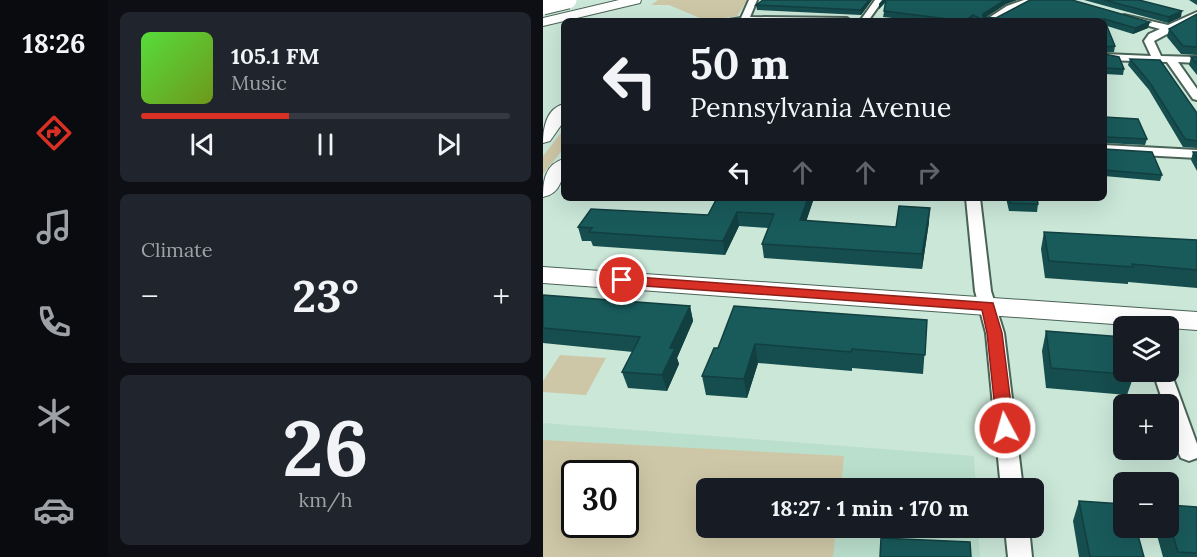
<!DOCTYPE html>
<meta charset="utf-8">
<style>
:root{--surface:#171b24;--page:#20242c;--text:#f1f3f6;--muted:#9ea1a6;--line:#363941;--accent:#d93025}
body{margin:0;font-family:Lora,serif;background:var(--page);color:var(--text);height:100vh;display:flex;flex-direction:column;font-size:22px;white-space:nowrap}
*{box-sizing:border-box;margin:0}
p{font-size:20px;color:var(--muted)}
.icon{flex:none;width:33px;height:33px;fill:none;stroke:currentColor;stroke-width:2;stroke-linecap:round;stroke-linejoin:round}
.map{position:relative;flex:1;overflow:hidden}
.sheet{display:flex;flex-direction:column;gap:12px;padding:12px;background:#0d0f14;width:435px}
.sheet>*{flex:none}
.banner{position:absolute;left:18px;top:18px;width:546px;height:183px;border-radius:9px;box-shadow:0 6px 24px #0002;background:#171b24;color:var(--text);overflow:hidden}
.buttons{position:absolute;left:570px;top:316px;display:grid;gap:12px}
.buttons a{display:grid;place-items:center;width:66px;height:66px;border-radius:9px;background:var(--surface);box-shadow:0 6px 24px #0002;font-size:30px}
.speed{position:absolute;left:18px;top:460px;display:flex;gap:12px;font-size:30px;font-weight:700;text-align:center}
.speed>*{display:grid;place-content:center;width:78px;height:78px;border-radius:50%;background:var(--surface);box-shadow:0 6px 24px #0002;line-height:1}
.speed .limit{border:3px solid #111;border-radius:9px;background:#fff;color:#111}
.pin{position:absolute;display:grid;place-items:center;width:51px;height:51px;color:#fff;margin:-26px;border:3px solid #fff;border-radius:50%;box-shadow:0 2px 6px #0007}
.me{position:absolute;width:66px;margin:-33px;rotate:354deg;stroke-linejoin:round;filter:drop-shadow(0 0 4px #0008)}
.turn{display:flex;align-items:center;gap:21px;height:126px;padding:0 30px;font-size:27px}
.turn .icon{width:78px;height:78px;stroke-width:2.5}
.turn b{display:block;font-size:42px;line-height:51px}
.lanes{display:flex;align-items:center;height:57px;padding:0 30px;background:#0003;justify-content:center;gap:30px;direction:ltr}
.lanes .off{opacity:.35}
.big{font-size:45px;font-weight:800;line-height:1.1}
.sheet .tile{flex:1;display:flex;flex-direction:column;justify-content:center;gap:9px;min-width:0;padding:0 21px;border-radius:9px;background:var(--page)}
.sheet .dial{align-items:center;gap:0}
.dial b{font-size:78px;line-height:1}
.song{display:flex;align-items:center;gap:18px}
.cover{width:72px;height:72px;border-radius:9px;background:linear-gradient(135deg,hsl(110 70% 55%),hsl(80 70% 35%))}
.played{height:6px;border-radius:3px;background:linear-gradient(90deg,var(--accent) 40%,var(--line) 40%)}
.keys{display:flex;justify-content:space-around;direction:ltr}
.heat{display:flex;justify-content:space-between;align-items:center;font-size:33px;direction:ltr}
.trip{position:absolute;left:153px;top:478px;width:348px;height:60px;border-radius:9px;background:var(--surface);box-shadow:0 6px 24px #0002;font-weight:800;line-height:60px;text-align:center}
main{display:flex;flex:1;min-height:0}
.menu{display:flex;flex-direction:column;width:108px;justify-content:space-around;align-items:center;background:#090b0e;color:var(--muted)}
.menu .icon{width:42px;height:42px}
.menu .active{color:var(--accent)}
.menu b{font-size:27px;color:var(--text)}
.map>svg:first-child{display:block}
.built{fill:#badfcc;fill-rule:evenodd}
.green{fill:#cec7a7;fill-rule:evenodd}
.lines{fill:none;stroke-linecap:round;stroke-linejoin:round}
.minor-casing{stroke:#4a6357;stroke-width:4}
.primary-casing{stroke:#4a6357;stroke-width:2}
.minor{fill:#fff;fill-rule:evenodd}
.primary{fill:#fff;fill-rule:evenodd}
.motorway-bridge-casing{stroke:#4a6357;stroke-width:19;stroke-linecap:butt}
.motorway-bridge{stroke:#fff;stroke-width:17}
.wall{fill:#164d4e}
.shaded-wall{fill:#123f40}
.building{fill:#195a5b;stroke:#123f40;stroke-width:1.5}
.route{fill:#d93025;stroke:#8d1f18;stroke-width:1.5}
</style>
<main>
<nav class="menu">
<b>18:26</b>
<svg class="icon active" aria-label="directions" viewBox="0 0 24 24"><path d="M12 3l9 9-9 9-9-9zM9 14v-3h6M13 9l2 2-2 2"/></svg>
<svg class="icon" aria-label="music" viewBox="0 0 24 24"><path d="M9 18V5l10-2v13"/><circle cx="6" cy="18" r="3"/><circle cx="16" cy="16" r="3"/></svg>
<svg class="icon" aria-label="phone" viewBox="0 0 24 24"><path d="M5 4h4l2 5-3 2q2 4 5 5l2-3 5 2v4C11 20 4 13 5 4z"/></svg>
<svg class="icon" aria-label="climate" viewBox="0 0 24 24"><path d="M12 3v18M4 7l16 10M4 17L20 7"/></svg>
<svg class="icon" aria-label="car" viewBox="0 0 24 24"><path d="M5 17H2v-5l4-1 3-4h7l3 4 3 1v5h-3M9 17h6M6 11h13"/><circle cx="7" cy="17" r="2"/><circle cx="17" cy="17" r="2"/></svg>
</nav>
<section class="sheet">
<div class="tile">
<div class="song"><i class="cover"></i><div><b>105.1 FM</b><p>Music</p></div></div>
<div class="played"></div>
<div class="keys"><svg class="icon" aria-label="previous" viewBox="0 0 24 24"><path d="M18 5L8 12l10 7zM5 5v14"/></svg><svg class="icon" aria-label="pause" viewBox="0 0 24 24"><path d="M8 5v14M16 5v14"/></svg><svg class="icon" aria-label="next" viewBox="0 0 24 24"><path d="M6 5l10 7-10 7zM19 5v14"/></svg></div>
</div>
<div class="tile"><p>Climate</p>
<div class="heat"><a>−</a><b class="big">23°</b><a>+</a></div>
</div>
<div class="tile dial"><b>26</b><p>km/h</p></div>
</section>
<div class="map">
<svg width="654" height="557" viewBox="0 0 654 557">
<rect width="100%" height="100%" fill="#cae7d8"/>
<path class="built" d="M0 423 431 456 433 489H164V528H435L437 557H0ZM32 474H82V525H32Z"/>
<g class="green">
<polygon points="115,0 204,0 194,16 164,21 126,5 108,5"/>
<polygon points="21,129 21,148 0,174 0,156"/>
<polygon points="17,355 63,358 43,395 0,392 0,381"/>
<path d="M0 440 301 456 298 489H164V528H293L290 557H0ZM32 474H82V525H32Z"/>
</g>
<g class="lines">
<g class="minor-casing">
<g id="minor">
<polygon points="206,0 214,0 207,17 304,18 308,21 180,21 198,18"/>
<polygon points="332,0 340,0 325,21 317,21"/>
<polygon points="481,0 493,0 451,21 441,21 464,6"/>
<polygon points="654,12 654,18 611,41 618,56 654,57 654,63 635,62 654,89 654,100 650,99 624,62 561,60 561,54 608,56 601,41 606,34 617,29 581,19 581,15 625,25"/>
<polygon points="561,145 654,150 654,158 561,153"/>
<polygon points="423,198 437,198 448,291 461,333 480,489 458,489 443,333 432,291"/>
<path d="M626 367 654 444V458L646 461 638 458C630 442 626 423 626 405H621L610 372H626Z"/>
<polygon points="462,528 486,528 489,557 465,557"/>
</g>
</g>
<g class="primary-casing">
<g id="primary">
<polygon points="76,0 98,0 97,3 0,26 0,18"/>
<path d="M21 104V121L7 141 0 143C0 127 4 108 21 104Z"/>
<path d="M21 159C21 175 19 193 0 197 0 181 2 164 21 159Z"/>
<polygon points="0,267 654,312 654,330 0,283"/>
</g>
</g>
<use href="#minor" class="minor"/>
<use href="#primary" class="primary"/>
<g class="motorway-bridge-casing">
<polyline id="motorway-bridge" points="0,6 25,0"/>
</g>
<use href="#motorway-bridge" class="motorway-bridge"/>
</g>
<g class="wall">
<polygon points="220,0 329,0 318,15 214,10 213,5"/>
<polygon points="339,0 474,0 463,4 443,17 453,18 487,0 605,28 590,34 564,26 572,46 571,52 561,52 561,21 432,21 430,20 428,21 377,21 340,17 343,2 336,9 336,4"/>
<polygon points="541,0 596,0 638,17 625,23"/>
<polygon points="646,0 654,0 654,5"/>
<polygon points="654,14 654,55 638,54 624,37 626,29"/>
<polygon points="561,54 581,69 580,75 561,74"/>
<polygon points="648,57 654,57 654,75 646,65"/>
<polygon points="587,59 654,113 654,148 640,147 606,90 585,65"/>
<polygon points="561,117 604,139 602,145 562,143"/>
<polygon points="561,149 619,175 617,181 561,176"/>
<polygon points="650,152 654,152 654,171 648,160"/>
<polygon points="174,198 271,198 263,221 353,227 386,222 379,269 221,258 219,244 225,228 196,226 182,255 50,246 48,241 39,241 35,227 165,215"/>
<polygon points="463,198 494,198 495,204 494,212 466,211"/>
<polygon points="501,232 654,240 654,288 585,282 585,284 502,278 498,249"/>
<polygon points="0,295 147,306 150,321 134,358 136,364 124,391 85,388 79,372 90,352 0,343"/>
<polygon points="384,320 380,374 309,368 309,371 215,363 204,398 163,395 159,376 175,348"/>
<polygon points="503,331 591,375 584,395 503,388 499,351"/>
<polygon points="536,501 601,557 536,557 530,521"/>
<polygon points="626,505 654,507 654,557 620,557 612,528 626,528"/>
</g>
<g class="shaded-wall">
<polygon points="326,0 329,0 318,15 318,10"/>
<polygon points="340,0 344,0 336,9 336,4"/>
<polygon points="462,0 474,0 463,4 440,19 440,14"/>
<polygon points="639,11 638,17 625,23 626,17"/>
<polygon points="430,15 430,20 428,21 421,21"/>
<polygon points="607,22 605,28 590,34 592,28"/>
<polygon points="265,198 271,198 259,234 257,220"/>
<polygon points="387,208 386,222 379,269 379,254"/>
<polygon points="194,212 196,226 182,255 180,241"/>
<polygon points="147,306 150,321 134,358 136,364 124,391 119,375 127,348"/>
<polygon points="212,344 215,363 204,398 201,379"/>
</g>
<g class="building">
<polygon points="220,0 326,0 318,10 213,5"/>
<polygon points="343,0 462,0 440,14 440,17 453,18 487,0 529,0 607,22 592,28 561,19 572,46 561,47 561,21 442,21 430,15 421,21 341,11"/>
<polygon points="561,0 596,0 639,11 626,17"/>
<polygon points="654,14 654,47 640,46 626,29"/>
<polygon points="561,54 576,57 581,69 561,68"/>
<polygon points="648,57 654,57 654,64"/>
<polygon points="587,59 617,60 654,113 654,141 642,139 607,83"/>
<polygon points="561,117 595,119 604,139 563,137 561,147"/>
<polygon points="561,149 609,152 619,175 561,170"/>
<polygon points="650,152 654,152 654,159"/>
<polygon points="174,198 265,198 257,220 353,227 356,206 387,208 379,254 219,244 231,214 194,212 180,241 46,232 49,228 35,227 48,209 165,215"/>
<polygon points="466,198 494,198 495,204 467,203"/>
<polygon points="501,232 654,240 654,270 589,264 590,267 506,261"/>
<polygon points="0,295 147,306 127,348 132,348 119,375 79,372 97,337 0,328"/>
<polygon points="191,306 384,320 382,355 309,349 308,352 212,344 201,379 159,376 171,348 175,348"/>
<polygon points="503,331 580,337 580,372 590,372 591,375 508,368"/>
<polygon points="536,501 580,504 580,528 593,528 601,557 547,557"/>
<polygon points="626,505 654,507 654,553 635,552 626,522"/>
<polygon points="338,538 427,542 428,557 337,557"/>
</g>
<polygon class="route" points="79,276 450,303 459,333 471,428 469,432 456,432 454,428 444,333 439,310 74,284 74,277"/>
</svg>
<div class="buttons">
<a><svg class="icon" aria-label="layers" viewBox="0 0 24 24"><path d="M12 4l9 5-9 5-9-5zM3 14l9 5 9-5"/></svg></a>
<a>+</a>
<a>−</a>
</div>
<div class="speed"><div class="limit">30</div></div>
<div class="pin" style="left:79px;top:280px;background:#d93025"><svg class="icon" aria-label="arrive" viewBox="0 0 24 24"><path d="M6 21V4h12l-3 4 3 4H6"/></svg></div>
<svg class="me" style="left:462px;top:428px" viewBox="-20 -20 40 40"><circle r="17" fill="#d93025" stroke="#fff" stroke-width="3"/><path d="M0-11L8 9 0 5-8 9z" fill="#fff"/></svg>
<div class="trip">18:27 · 1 min · 170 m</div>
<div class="banner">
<div class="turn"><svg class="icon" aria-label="left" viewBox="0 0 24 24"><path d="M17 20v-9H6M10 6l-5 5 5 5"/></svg><div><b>50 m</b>Pennsylvania Avenue</div></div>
<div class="lanes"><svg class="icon" aria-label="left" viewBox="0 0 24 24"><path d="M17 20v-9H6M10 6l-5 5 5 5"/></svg><svg class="icon off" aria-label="ahead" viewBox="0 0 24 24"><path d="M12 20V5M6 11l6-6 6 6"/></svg><svg class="icon off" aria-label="ahead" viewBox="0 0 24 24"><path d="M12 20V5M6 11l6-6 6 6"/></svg><svg class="icon off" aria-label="right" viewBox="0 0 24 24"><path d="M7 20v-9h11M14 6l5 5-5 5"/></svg></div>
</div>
</div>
</main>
